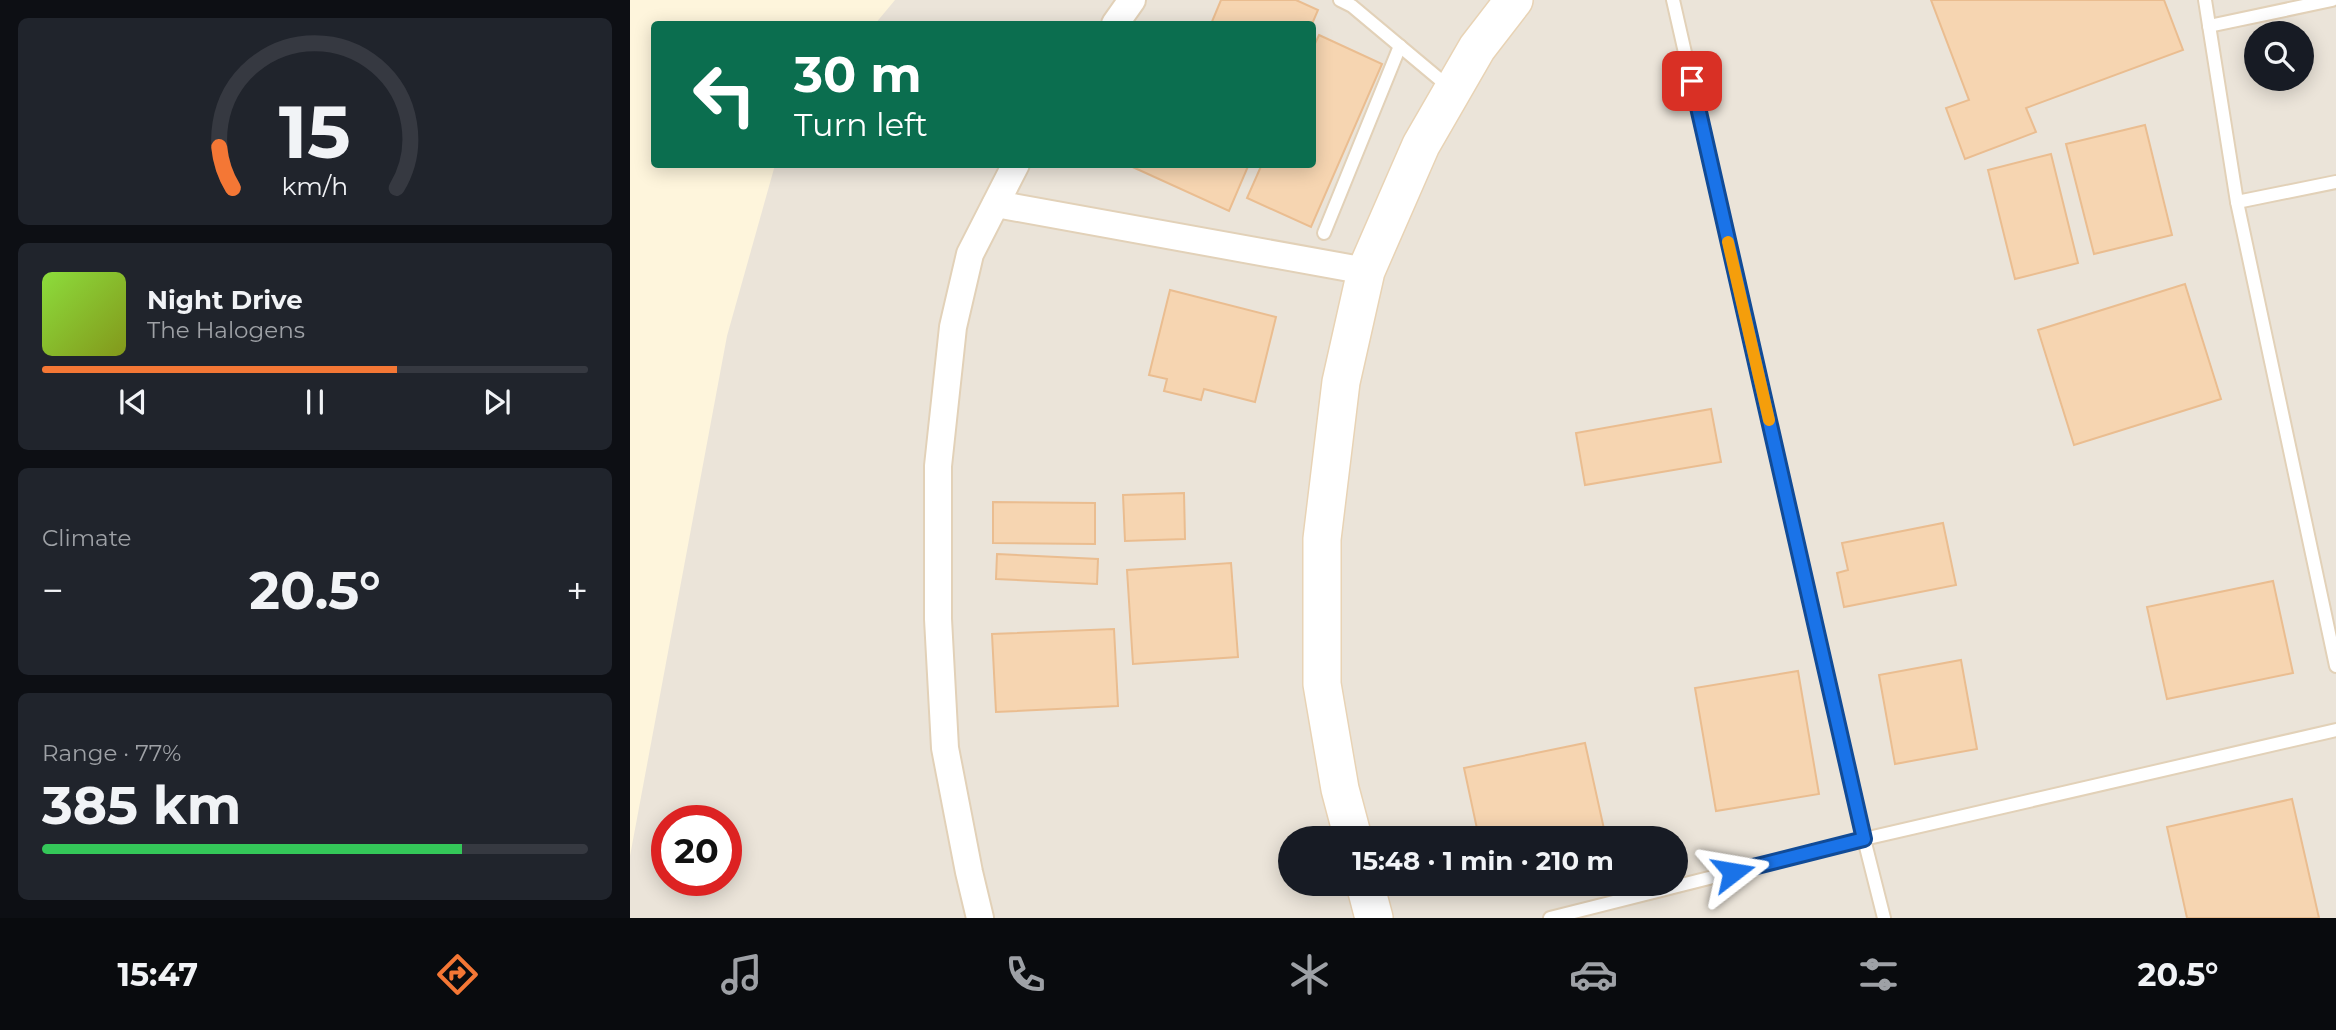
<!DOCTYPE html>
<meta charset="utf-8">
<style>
:root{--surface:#171b24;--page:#20242c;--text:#f1f3f6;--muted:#9ea1a6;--line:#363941;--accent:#f47735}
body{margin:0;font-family:Montserrat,sans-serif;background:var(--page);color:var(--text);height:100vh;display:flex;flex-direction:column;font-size:26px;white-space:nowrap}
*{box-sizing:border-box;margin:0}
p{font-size:23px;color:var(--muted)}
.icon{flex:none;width:38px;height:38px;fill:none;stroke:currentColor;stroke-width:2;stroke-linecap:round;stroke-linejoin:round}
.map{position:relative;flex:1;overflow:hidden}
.panel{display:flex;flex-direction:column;gap:18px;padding:18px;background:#0d0f14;width:630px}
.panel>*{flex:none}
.guide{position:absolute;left:21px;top:21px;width:665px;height:147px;border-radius:7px;box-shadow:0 4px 18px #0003;background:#0b6e4f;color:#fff;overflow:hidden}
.buttons{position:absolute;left:1614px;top:21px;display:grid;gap:14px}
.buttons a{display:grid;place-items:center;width:70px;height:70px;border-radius:50%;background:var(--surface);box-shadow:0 4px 18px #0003;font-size:35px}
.speed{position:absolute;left:21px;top:805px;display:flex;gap:14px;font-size:35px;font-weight:700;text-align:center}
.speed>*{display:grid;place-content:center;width:91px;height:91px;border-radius:50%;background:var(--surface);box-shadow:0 4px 18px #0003;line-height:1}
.speed .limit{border:10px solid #d22;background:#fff;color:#111}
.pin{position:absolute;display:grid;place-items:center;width:60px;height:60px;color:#fff;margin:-30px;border-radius:14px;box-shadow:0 4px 10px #0006}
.me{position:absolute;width:77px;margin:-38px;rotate:76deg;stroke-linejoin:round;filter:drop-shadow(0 0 5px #0008)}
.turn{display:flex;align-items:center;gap:24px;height:147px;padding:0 28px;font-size:32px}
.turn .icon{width:91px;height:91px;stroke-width:2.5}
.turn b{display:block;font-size:49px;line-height:60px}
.big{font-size:52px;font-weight:700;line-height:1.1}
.panel .tile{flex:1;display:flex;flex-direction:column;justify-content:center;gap:10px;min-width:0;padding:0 24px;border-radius:10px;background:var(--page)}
.panel .dial{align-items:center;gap:0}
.dial svg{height:182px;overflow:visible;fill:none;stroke:var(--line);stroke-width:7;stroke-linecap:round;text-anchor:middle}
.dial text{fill:var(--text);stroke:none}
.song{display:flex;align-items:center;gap:21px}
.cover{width:84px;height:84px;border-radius:10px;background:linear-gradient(135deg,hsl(90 70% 55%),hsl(70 70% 35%))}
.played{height:7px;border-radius:4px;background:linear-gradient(90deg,var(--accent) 65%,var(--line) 65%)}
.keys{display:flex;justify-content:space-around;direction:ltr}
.heat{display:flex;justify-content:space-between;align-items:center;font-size:38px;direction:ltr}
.charge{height:10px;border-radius:5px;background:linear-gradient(90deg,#34c759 77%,var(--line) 0)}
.trip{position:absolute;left:648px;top:826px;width:410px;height:70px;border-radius:35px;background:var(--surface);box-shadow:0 4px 18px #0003;font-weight:700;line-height:70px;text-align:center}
.tabs{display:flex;height:112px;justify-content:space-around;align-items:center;background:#090b0e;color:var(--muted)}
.tabs .icon{width:49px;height:49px}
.tabs .selected{color:var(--accent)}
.tabs b{font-size:32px;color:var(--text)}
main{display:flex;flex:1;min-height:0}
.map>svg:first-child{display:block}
.industrial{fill:#ebe4d9;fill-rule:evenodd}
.building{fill:#f6d5b1;stroke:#eabd90;stroke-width:2}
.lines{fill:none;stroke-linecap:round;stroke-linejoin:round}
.lane-casing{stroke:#e2d1b8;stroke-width:16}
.street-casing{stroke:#e2d1b8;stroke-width:30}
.secondary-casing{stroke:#e8d3b5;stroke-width:40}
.lane{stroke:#fff;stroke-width:12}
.street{stroke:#fff;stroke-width:26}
.secondary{stroke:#fff;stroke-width:37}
.route-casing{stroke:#114b97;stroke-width:18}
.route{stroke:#1a73e8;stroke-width:12}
.slow{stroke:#f59e0b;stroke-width:12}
</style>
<main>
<section class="panel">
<div class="tile dial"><svg viewBox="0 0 100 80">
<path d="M14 69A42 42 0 1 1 86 69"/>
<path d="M14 69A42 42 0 0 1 8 51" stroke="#f47735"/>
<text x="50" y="56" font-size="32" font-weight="700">15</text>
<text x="50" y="72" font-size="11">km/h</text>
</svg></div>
<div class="tile">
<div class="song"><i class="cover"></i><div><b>Night Drive</b><p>The Halogens</p></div></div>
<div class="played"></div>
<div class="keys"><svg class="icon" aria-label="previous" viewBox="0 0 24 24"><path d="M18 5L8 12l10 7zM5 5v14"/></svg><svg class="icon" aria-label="pause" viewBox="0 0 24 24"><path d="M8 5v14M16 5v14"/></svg><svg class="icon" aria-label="next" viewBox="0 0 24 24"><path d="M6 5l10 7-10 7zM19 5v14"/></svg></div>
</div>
<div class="tile"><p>Climate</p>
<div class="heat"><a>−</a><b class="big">20.5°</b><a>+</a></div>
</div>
<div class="tile"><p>Range · 77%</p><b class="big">385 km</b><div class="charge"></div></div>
</section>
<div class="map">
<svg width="1706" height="918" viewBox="0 0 1706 918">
<rect width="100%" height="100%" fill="#fef5dc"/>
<path class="industrial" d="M265 0H1706V918H0V856L97 336 145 165 682 164V24H245ZM1626 33H1671V79H1626ZM37 821H96V880H37ZM660 838H1045V884H660Z"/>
<g class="building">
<polygon points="591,0 666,0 688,10 682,24 581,24"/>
<polygon points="1301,0 1534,0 1553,50 1396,108 1406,132 1335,159 1316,108 1339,100"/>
<polygon points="689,35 752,64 681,227 617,198 632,164 682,164 682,50"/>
<polygon points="1515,125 1542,235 1464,254 1436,144"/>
<polygon points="1421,154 1448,263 1385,279 1358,170"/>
<polygon points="496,164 619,164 599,211"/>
<polygon points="1555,284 1591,399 1444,445 1408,330"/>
<polygon points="540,290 646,317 625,402 574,389 571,400 534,391 537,379 519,375"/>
<polygon points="1081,409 1091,462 955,485 946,433"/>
<polygon points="554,493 555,539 495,541 493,495"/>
<polygon points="363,502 465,503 465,544 363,543"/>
<polygon points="1313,523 1326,585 1214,607 1207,573 1218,570 1212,543"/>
<polygon points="367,554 468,559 467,584 366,579"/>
<polygon points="601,563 608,657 503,664 497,570"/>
<polygon points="1643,581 1663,673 1537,699 1517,607"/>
<polygon points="484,629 488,706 366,712 362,634"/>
<polygon points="1331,660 1347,749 1265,764 1249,675"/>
<polygon points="1168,671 1189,794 1086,811 1065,688"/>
<polygon points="955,743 976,838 849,838 834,768"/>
<polygon points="1662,799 1689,918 1557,918 1537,827"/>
</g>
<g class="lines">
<g class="lane-casing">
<g id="lane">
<polyline points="710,0 722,6 820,88"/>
<polyline points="1043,0 1234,839 1254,918"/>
<polyline points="1575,0 1607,202 1706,666"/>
<polyline points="1579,26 1702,0"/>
<polyline points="1607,202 1706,182"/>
<polyline points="694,233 770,46"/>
<polyline points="920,918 1234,839 1706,730"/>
</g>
</g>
<g class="street-casing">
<g id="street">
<polyline points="485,24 502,0"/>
<polyline points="366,204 736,271"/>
<polyline points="350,918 339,872 315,748 308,619 308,466 323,327 340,254 386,164"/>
</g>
</g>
<g class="secondary-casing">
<g id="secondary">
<polyline points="723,838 710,789 692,684 692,539 711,382 736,271 791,145 847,48 884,0"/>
<polyline points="735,884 744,918"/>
</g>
</g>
<use href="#lane" class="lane"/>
<use href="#street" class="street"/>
<use href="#secondary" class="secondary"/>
</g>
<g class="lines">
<g class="route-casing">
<polyline id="route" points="1062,81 1234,839 1103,872"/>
</g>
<use href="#route" class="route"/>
<polyline class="slow" points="1098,242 1139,420"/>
</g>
</svg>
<div class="buttons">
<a><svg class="icon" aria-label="search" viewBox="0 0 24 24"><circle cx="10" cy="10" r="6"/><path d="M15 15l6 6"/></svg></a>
</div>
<div class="speed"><div class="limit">20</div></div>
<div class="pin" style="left:1062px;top:81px;background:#d93025"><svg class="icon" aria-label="arrive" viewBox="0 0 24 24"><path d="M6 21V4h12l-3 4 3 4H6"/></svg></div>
<svg class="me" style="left:1103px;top:872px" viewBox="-20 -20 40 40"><path d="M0-17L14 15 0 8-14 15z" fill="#1a73e8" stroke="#fff" stroke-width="4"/></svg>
<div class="trip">15:48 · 1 min · 210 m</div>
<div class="guide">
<div class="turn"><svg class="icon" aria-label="left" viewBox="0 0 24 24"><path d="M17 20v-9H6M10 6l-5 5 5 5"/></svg><div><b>30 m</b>Turn left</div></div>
</div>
</div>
</main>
<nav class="tabs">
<b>15:47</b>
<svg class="icon selected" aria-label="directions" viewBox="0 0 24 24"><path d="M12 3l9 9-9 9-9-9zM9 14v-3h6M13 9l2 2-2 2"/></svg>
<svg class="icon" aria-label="music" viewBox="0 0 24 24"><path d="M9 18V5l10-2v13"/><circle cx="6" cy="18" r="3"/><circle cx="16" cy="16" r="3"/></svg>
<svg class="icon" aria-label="phone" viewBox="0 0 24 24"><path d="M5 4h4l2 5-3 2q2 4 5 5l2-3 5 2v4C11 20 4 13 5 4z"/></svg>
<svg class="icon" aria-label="climate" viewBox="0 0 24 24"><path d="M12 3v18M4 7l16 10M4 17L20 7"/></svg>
<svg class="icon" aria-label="car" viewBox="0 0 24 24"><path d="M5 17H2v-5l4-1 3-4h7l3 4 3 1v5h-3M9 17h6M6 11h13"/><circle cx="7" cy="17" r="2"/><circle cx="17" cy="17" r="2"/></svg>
<svg class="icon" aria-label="filters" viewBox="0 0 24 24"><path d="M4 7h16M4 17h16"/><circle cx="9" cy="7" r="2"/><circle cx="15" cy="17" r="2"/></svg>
<b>20.5°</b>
</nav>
